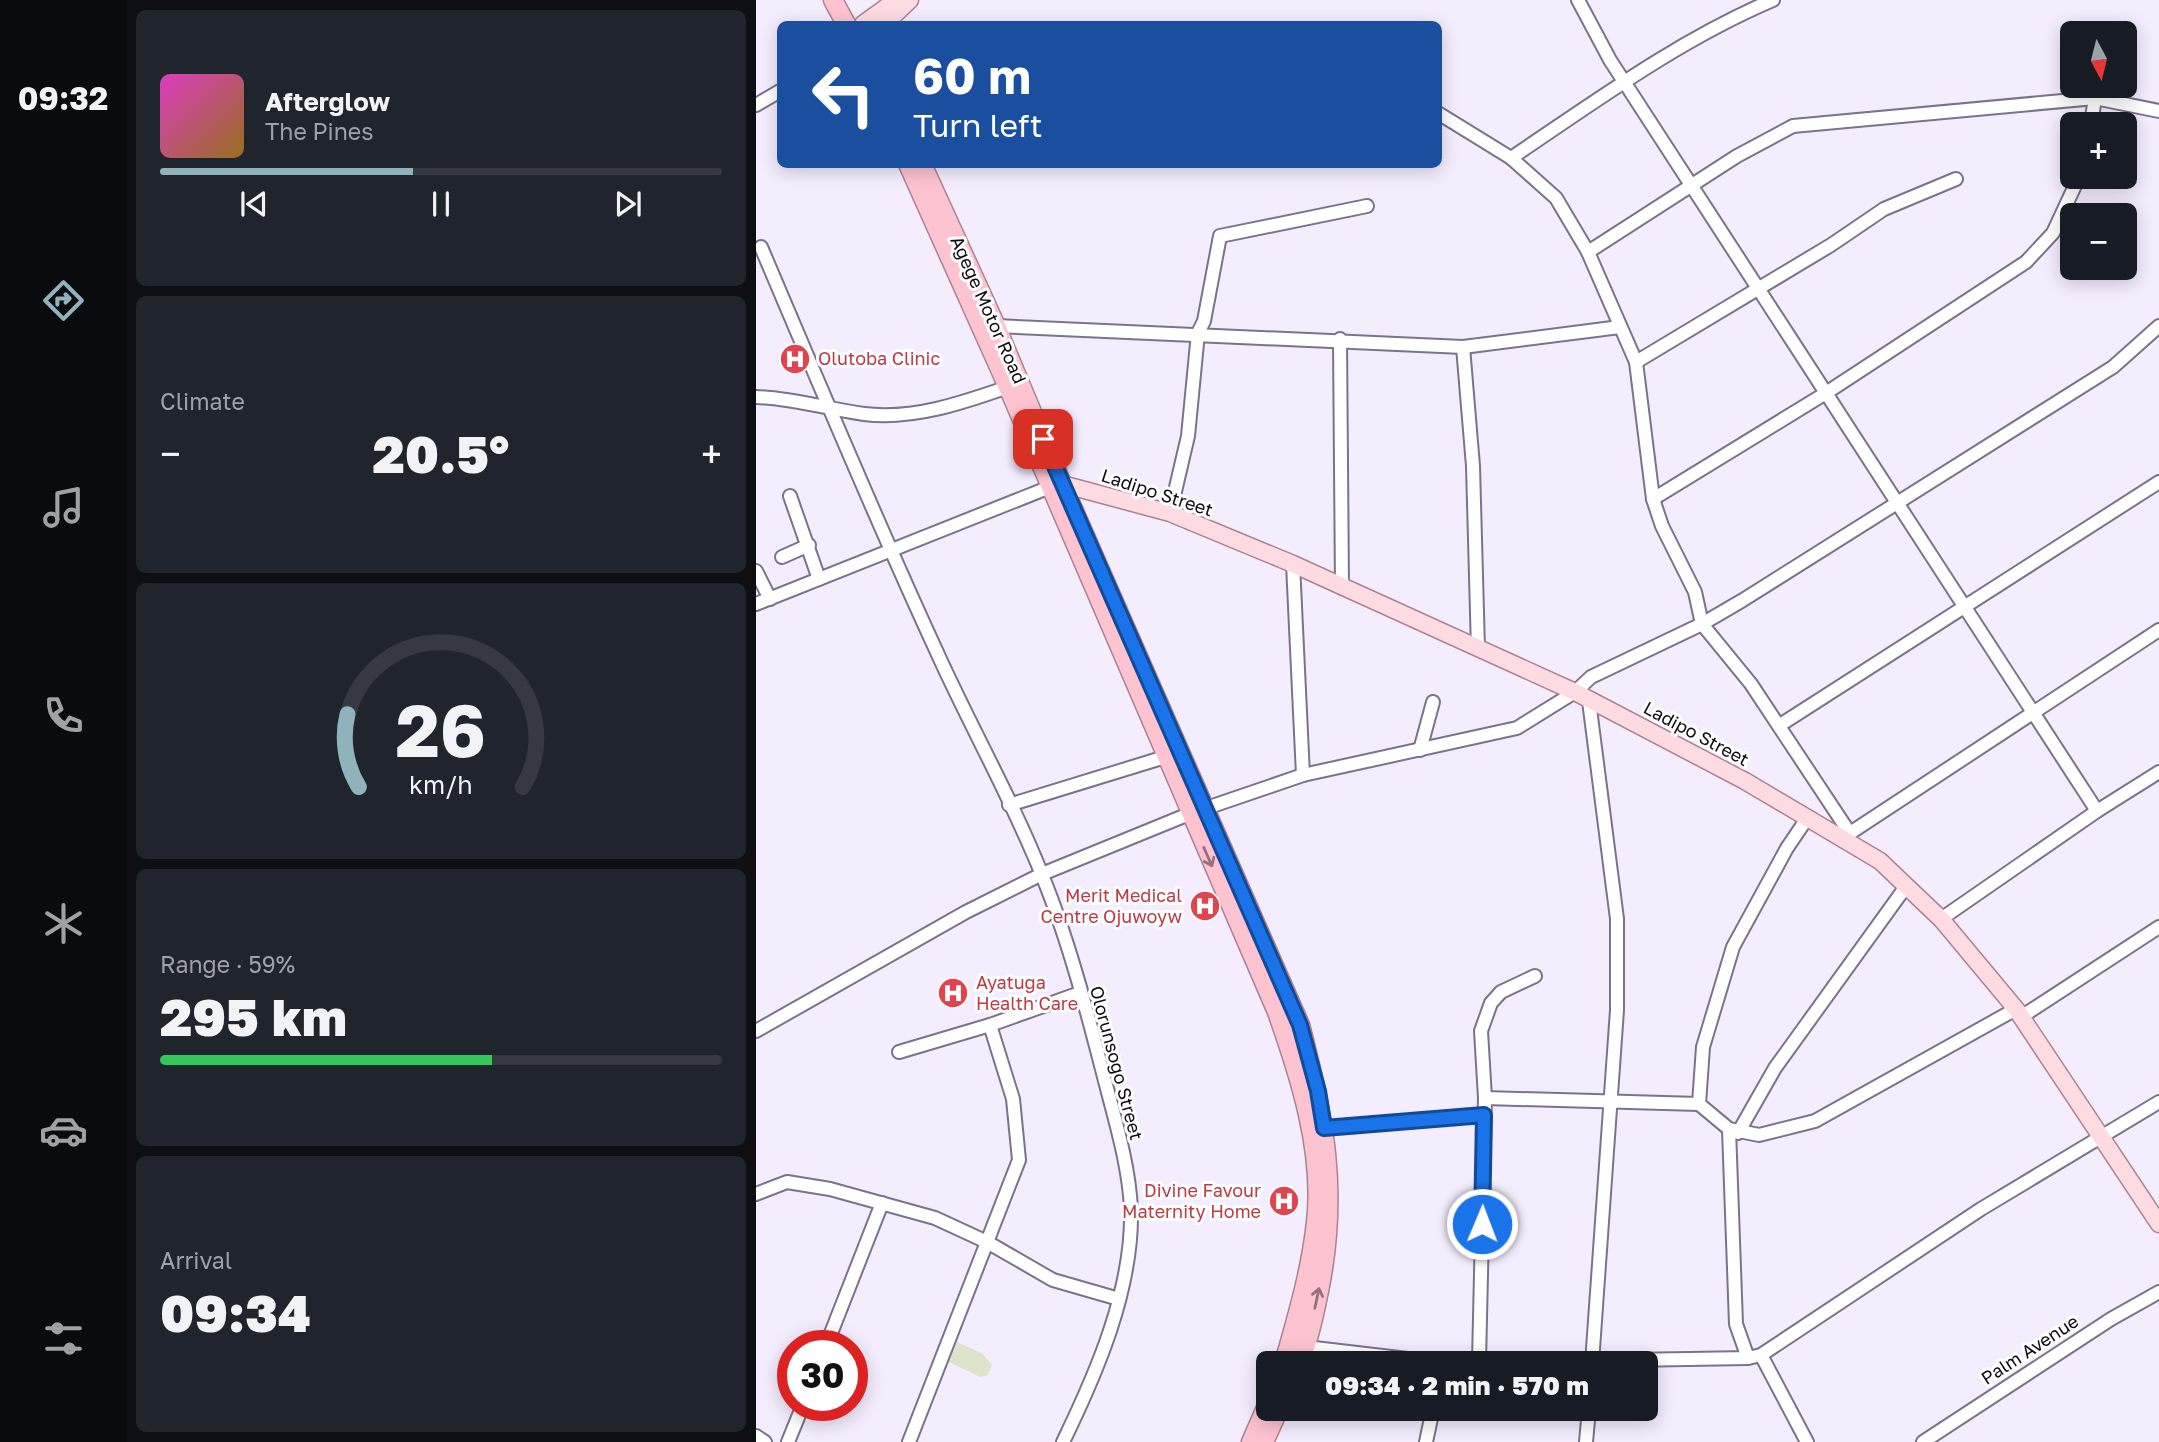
<!DOCTYPE html>
<meta charset="utf-8">
<style>
:root{--surface:#171b24;--page:#20242c;--text:#f1f3f6;--muted:#9ea1a6;--line:#363941;--accent:#90b2ba}
body{margin:0;font-family:"Golos Text",sans-serif;background:var(--page);color:var(--text);height:100vh;display:flex;flex-direction:column;font-size:26px;white-space:nowrap}
*{box-sizing:border-box;margin:0}
p{font-size:23px;color:var(--muted)}
.icon{flex:none;width:38px;height:38px;fill:none;stroke:currentColor;stroke-width:2;stroke-linecap:round;stroke-linejoin:round}
.map{position:relative;flex:1;overflow:hidden}
.details{display:flex;flex-direction:column;gap:10px;padding:10px;background:#0d0f14;width:630px}
.details>*{flex:none}
.guide{position:absolute;left:21px;top:21px;width:665px;height:147px;border-radius:10px;box-shadow:0 4px 18px #0003;background:#1a4fa0;color:#fff;overflow:hidden}
.needle{width:46px;rotate:173deg}
.buttons{position:absolute;left:1304px;top:21px;display:grid;gap:14px}
.buttons a{display:grid;place-items:center;width:77px;height:77px;border-radius:10px;background:var(--surface);box-shadow:0 4px 18px #0003;font-size:35px}
.speed{position:absolute;left:21px;top:1330px;display:flex;gap:14px;font-size:35px;font-weight:700;text-align:center}
.speed>*{display:grid;place-content:center;width:91px;height:91px;border-radius:50%;background:var(--surface);box-shadow:0 4px 18px #0003;line-height:1}
.speed .limit{border:10px solid #d22;background:#fff;color:#111}
.pin{position:absolute;display:grid;place-items:center;width:60px;height:60px;color:#fff;margin:-30px;border-radius:14px;box-shadow:0 4px 10px #0006}
.me{position:absolute;width:77px;margin:-38px;rotate:1deg;stroke-linejoin:round;filter:drop-shadow(0 0 5px #0008)}
.turn{display:flex;align-items:center;gap:24px;height:147px;padding:0 21px;font-size:32px}
.turn .icon{width:91px;height:91px;stroke-width:2.5}
.turn b{display:block;font-size:49px;line-height:60px}
.big{font-size:52px;font-weight:800;line-height:1.1}
.details .widget{flex:1;display:flex;flex-direction:column;justify-content:center;gap:10px;min-width:0;padding:0 24px;border-radius:10px;background:var(--page)}
.details .dial{align-items:center;gap:0}
.dial svg{height:182px;overflow:visible;fill:none;stroke:var(--line);stroke-width:7;stroke-linecap:round;text-anchor:middle}
.dial text{fill:var(--text);stroke:none}
.song{display:flex;align-items:center;gap:21px}
.cover{width:84px;height:84px;border-radius:10px;background:linear-gradient(135deg,hsl(310 70% 55%),hsl(40 70% 35%))}
.played{height:7px;border-radius:4px;background:linear-gradient(90deg,var(--accent) 45%,var(--line) 45%)}
.keys{display:flex;justify-content:space-around;direction:ltr}
.heat{display:flex;justify-content:space-between;align-items:center;font-size:38px;direction:ltr}
.charge{height:10px;border-radius:5px;background:linear-gradient(90deg,#34c759 59%,var(--line) 0)}
.trip{position:absolute;left:500px;top:1351px;width:402px;height:70px;border-radius:10px;background:var(--surface);box-shadow:0 4px 18px #0003;font-weight:800;line-height:70px;text-align:center}
main{display:flex;flex:1;min-height:0}
.tabs{display:flex;flex-direction:column;width:126px;justify-content:space-around;align-items:center;background:#090b0e;color:var(--muted)}
.tabs .icon{width:49px;height:49px}
.tabs .active{color:var(--accent)}
.tabs b{font-size:32px;color:var(--text)}
.map>svg:first-child{display:block}
.green{fill:#dee4cb}
.lines{fill:none;stroke-linecap:round;stroke-linejoin:round}
.minor-casing{stroke:#7d728b;stroke-width:16}
.major-casing{stroke:#aa838f;stroke-width:19}
.highway-casing{stroke:#aa838f;stroke-width:21}
.minor{stroke:#fff;stroke-width:12}
.major{stroke:#fedbe3;stroke-width:16}
.highway{stroke:#fec3d1;stroke-width:18}
.oneway{stroke:#92707c}
.route-casing{stroke:#114b97;stroke-width:18}
.route{stroke:#1a73e8;stroke-width:12}
.labels{text-anchor:middle;stroke-width:6;stroke-linejoin:round;paint-order:stroke}
.street-label{font-size:18px;fill:#0f0b14;stroke:#fefefe}
.health-label{font-size:18px;fill:#be3a42;stroke:#fefefe;text-anchor:start}
</style>
<main>
<nav class="tabs">
<b>09:32</b>
<svg class="icon active" aria-label="directions" viewBox="0 0 24 24"><path d="M12 3l9 9-9 9-9-9zM9 14v-3h6M13 9l2 2-2 2"/></svg>
<svg class="icon" aria-label="music" viewBox="0 0 24 24"><path d="M9 18V5l10-2v13"/><circle cx="6" cy="18" r="3"/><circle cx="16" cy="16" r="3"/></svg>
<svg class="icon" aria-label="phone" viewBox="0 0 24 24"><path d="M5 4h4l2 5-3 2q2 4 5 5l2-3 5 2v4C11 20 4 13 5 4z"/></svg>
<svg class="icon" aria-label="climate" viewBox="0 0 24 24"><path d="M12 3v18M4 7l16 10M4 17L20 7"/></svg>
<svg class="icon" aria-label="car" viewBox="0 0 24 24"><path d="M5 17H2v-5l4-1 3-4h7l3 4 3 1v5h-3M9 17h6M6 11h13"/><circle cx="7" cy="17" r="2"/><circle cx="17" cy="17" r="2"/></svg>
<svg class="icon" aria-label="filters" viewBox="0 0 24 24"><path d="M4 7h16M4 17h16"/><circle cx="9" cy="7" r="2"/><circle cx="15" cy="17" r="2"/></svg>
</nav>
<section class="details">
<div class="widget">
<div class="song"><i class="cover"></i><div><b>Afterglow</b><p>The Pines</p></div></div>
<div class="played"></div>
<div class="keys"><svg class="icon" aria-label="previous" viewBox="0 0 24 24"><path d="M18 5L8 12l10 7zM5 5v14"/></svg><svg class="icon" aria-label="pause" viewBox="0 0 24 24"><path d="M8 5v14M16 5v14"/></svg><svg class="icon" aria-label="next" viewBox="0 0 24 24"><path d="M6 5l10 7-10 7zM19 5v14"/></svg></div>
</div>
<div class="widget"><p>Climate</p>
<div class="heat"><a>−</a><b class="big">20.5°</b><a>+</a></div>
</div>
<div class="widget dial"><svg viewBox="0 0 100 80">
<path d="M14 69A42 42 0 1 1 86 69"/>
<path d="M14 69A42 42 0 0 1 9 37" stroke="#90b2ba"/>
<text x="50" y="56" font-size="32" font-weight="700">26</text>
<text x="50" y="72" font-size="11">km/h</text>
</svg></div>
<div class="widget"><p>Range · 59%</p><b class="big">295 km</b><div class="charge"></div></div>
<div class="widget"><p>Arrival</p><b class="big">09:34</b></div>
</section>
<div class="map">
<svg width="1403" height="1442" viewBox="0 0 1403 1442">
<rect width="100%" height="100%" fill="#f4edfe"/>
<polygon class="green" points="199,1341 227,1354 236,1365 232,1375 224,1377 191,1361"/>
<g class="lines">
<g class="minor-casing">
<g id="minor">
<polyline points="822,0 854,60 1341,811"/>
<polyline points="0,105 24,91"/>
<path d="M682 113 755 158C840 101 923 40 1017 0"/>
<polyline points="1335,124 1339,98"/>
<polyline points="755,158 800,198 832,252 880,362 897,499 906,526 939,592 946,624 995,684 1093,832"/>
<path d="M5 247C62 381 118 516 179 648 213 724 255 797 286 875 312 938 331 1011 348 1077 359 1120 373 1165 375 1209 377 1289 341 1372 307 1442"/>
<polyline points="832,252 981,156 1037,126 1339,98 1403,111"/>
<polyline points="240,326 707,347 864,327"/>
<polyline points="584,339 586,588"/>
<polyline points="707,347 717,466 722,649"/>
<polyline points="880,362 1075,245 1128,209 1200,179"/>
<path d="M0 397C37 398 71 409 108 414 157 420 206 403 252 387"/>
<polyline points="34,496 63,579"/>
<polyline points="897,499 1070,393 1270,262 1297,233 1323,177"/>
<polyline points="414,513 432,436 442,333 448,321 464,236 611,206"/>
<polyline points="26,557 53,545"/>
<polyline points="537,564 547,775"/>
<polyline points="0,571 14,599"/>
<polyline points="0,604 294,487"/>
<polyline points="833,701 861,919 861,1010 836,1363"/>
<polyline points="1024,725 1403,482"/>
<polyline points="664,750 677,702"/>
<polyline points="253,805 409,757"/>
<polyline points="1088,837 1403,630"/>
<polyline points="1185,919 1341,811 1403,772"/>
<polyline points="1265,1017 1403,927"/>
<polyline points="0,1031 210,912 286,874 433,814 547,775 761,728 819,692 835,677 946,624 987,600 1357,367 1403,326"/>
<polyline points="143,1052 234,1025 324,993"/>
<polyline points="729,1098 943,1104 973,1129 1003,1135 1059,1121 1260,1009"/>
<polyline points="943,1104 947,1047 977,947 1031,848 1052,817"/>
<polyline points="568,1128 728,1115"/>
<polyline points="973,1129 980,1324 992,1358"/>
<polyline points="982,1133 1019,1068 1151,885"/>
<polyline points="0,1194 31,1182 74,1189 179,1218 231,1242 297,1280 363,1299"/>
<polyline points="70,1346 126,1203"/>
<polyline points="550,1347 686,1363 992,1358 1005,1355 1225,1209 1403,1102"/>
<polyline points="1005,1355 1051,1442"/>
<polyline points="723,1362 729,1098 725,1031 735,1003 745,992 779,976"/>
<polyline points="0,1436 9,1442"/>
<polyline points="32,1442 47,1405"/>
<polyline points="153,1442 263,1160 257,1099 234,1025"/>
<polyline points="670,1442 677,1409"/>
<polyline points="830,1442 833,1409"/>
<polyline points="1167,1442 1355,1319 1403,1292"/>
</g>
</g>
<g class="major-casing">
<g id="major">
<polyline points="107,24 140,0"/>
<polyline points="129,24 154,0"/>
<polyline points="296,487 306,484 414,513 537,564 819,692 989,781 1124,861 1185,919 1260,1009 1403,1224"/>
</g>
</g>
<g class="highway-casing">
<g id="highway">
<polyline points="77,0 90,24"/>
<path d="M152 164 252 387 521 1012C544 1077 568 1152 560 1222 555 1270 541 1317 528 1363"/>
<path d="M166 164 240 326 306 484 544 1025C569 1120 583 1193 563 1291 558 1315 553 1340 543 1363"/>
<polyline points="495,1442 513,1401"/>
<polyline points="508,1442 523,1409"/>
</g>
</g>
<use href="#minor" class="minor"/>
<use href="#major" class="major"/>
<use href="#highway" class="highway"/>
</g>
<defs><path id="oneway-shaft" d="M-6 0H5M1.5-3L5.5 0L1.5 3" fill="none" stroke-width="1.6" stroke-linecap="round" stroke-linejoin="round" transform="scale(1.75)"/></defs>
<g class="oneway">
<use href="#oneway-shaft" transform="translate(452 857) rotate(66)"/>
<use href="#oneway-shaft" transform="translate(561 1298) rotate(-78)"/>
</g>
<g class="lines">
<g class="route-casing">
<polyline id="route" points="287,439 544,1025 562,1091 568,1128 728,1115 726,1224"/>
</g>
<use href="#route" class="route"/>
</g>
<defs>
<g id="hospital-disc" transform="scale(1.575)"><circle r="9.5" fill="#e0444e" stroke="#fefefe"/><path d="M-5-5h3v3.5h4V-5h3V5h-3V1.5h-4V5h-3Z" fill="#fff"/></g>
</defs>
<g fill-rule="evenodd">
<use href="#hospital-disc" x="39" y="359"/>
<use href="#hospital-disc" x="449" y="906"/>
<use href="#hospital-disc" x="197" y="993"/>
<use href="#hospital-disc" x="528" y="1201"/>
</g>
<g class="labels">
<g class="street-label">
<text transform="translate(232 310) rotate(66)" y="6">Agege Motor Road</text>
<text transform="translate(401 493) rotate(18)" y="6">Ladipo Street</text>
<text transform="translate(940 734) rotate(28)" y="6">Ladipo Street</text>
<text transform="translate(360 1063) rotate(75)" y="6">Olorunsogo Street</text>
<text transform="translate(1274 1350) rotate(-33)" y="6">Palm Avenue</text>
</g>
<g class="health-label">
<text x="62" y="365">Olutoba Clinic</text>
<text x="426" y="902" text-anchor="end">Merit Medical<tspan x="426" dy="21">Centre Ojuwoyw</tspan></text>
<text x="220" y="989">Ayatuga<tspan x="220" dy="21">Health Care</tspan></text>
<text x="505" y="1197" text-anchor="end">Divine Favour<tspan x="505" dy="21">Maternity Home</tspan></text>
</g>
</g>
</svg>
<div class="buttons">
<a><svg class="needle" viewBox="-14 -14 28 28"><path d="M0-13l5 13h-10z" fill="#e53935"/><path d="M0 13l5-13h-10z" fill="#9ea1a6"/></svg></a>
<a>+</a>
<a>−</a>
</div>
<div class="speed"><div class="limit">30</div></div>
<div class="pin" style="left:287px;top:439px;background:#d93025"><svg class="icon" aria-label="arrive" viewBox="0 0 24 24"><path d="M6 21V4h12l-3 4 3 4H6"/></svg></div>
<svg class="me" style="left:726px;top:1224px" viewBox="-20 -20 40 40"><circle r="17" fill="#1a73e8" stroke="#fff" stroke-width="3"/><path d="M0-11L8 9 0 5-8 9z" fill="#fff"/></svg>
<div class="trip">09:34 · 2 min · 570 m</div>
<div class="guide">
<div class="turn"><svg class="icon" aria-label="left" viewBox="0 0 24 24"><path d="M17 20v-9H6M10 6l-5 5 5 5"/></svg><div><b>60 m</b>Turn left</div></div>
</div>
</div>
</main>
